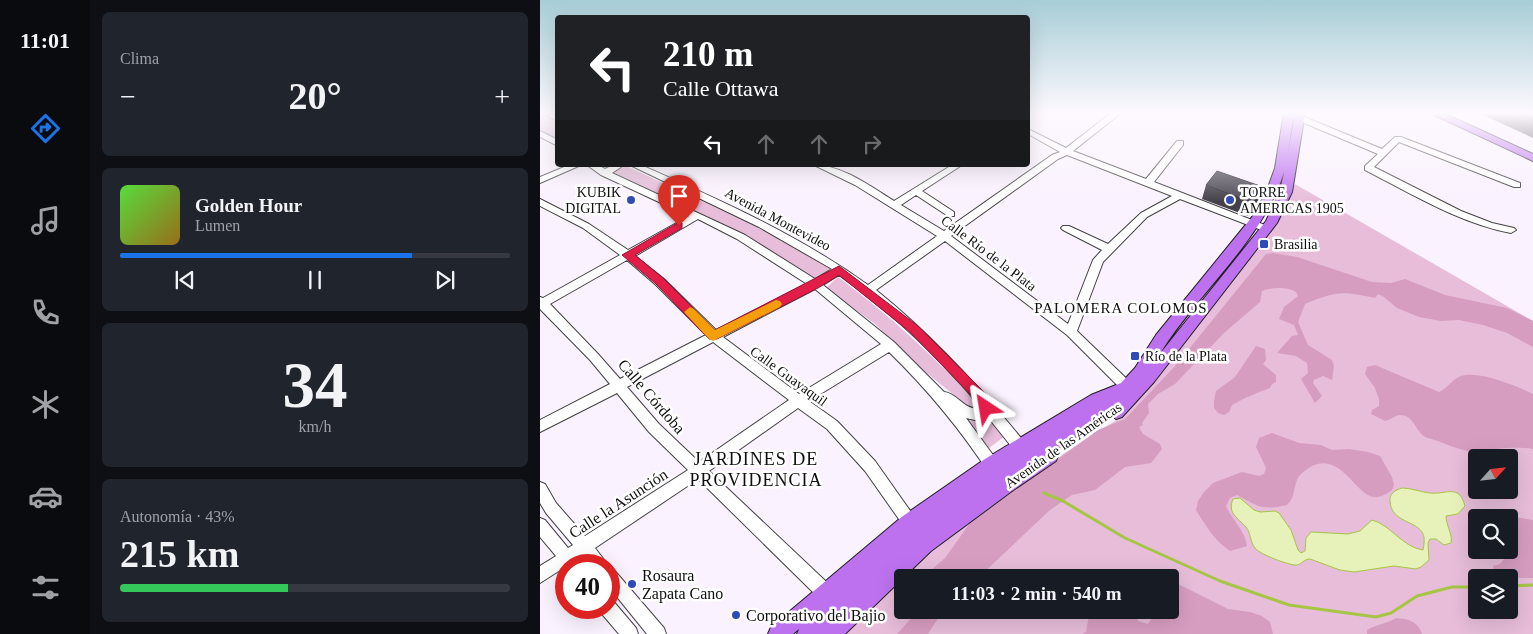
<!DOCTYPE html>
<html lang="es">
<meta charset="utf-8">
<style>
:root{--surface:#171b24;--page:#20242c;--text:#f1f3f6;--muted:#9ea1a6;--line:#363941;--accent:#1a73e8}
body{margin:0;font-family:"Times New Roman",serif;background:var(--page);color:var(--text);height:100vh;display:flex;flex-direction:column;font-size:19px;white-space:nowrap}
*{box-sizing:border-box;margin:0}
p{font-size:16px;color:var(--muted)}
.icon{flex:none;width:28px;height:28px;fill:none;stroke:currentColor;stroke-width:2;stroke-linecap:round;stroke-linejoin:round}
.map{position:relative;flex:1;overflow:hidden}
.details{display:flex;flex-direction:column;gap:12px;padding:12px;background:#0d0f14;width:450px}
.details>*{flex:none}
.hud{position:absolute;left:15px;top:15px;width:475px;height:152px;border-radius:5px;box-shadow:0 5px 20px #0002;background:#202124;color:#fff;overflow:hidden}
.needle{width:32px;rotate:63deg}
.fabs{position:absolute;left:928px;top:449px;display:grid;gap:10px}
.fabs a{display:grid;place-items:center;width:50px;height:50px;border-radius:5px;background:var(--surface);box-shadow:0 5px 20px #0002;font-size:25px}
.speed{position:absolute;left:15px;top:554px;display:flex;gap:10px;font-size:25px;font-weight:700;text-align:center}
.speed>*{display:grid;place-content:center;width:65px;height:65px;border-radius:50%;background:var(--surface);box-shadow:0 5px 20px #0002;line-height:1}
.speed .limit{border:8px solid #d22;background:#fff;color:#111}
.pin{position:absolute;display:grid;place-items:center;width:42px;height:42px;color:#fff;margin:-51px -21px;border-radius:50% 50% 50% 0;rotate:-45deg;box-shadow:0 0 5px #0007}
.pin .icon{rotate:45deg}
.me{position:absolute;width:55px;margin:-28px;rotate:327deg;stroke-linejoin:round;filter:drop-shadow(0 0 4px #0008)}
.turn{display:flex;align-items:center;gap:18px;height:105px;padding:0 25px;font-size:22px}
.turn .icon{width:65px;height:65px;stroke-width:2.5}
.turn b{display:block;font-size:35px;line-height:42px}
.lanes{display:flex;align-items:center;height:48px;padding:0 25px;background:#0003;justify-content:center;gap:25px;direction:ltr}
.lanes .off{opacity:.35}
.big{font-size:38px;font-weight:600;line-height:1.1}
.details .card{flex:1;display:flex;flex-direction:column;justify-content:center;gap:8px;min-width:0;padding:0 18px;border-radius:8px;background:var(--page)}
.details .dial{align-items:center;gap:0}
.dial b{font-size:65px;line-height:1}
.song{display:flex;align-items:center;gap:15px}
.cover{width:60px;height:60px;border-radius:8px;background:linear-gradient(135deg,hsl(110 70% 55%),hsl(40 70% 35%))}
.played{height:5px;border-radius:2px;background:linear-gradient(90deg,var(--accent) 75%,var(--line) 75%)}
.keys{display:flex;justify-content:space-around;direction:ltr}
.heat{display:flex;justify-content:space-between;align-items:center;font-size:28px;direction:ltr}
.charge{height:8px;border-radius:4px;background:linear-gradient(90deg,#34c759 43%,var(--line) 0)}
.trip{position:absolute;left:354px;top:569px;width:285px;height:50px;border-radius:5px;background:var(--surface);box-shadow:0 5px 20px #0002;font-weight:600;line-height:50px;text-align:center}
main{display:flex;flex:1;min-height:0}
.tab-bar{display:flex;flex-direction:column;width:90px;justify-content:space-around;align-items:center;background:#090b0e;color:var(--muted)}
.tab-bar .icon{width:35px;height:35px}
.tab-bar .current{color:var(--accent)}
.tab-bar b{font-size:22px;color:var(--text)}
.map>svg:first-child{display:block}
.green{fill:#e7bdd9;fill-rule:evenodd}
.forest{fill:#d79dc0}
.water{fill:#e6f2ba;stroke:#a6c545}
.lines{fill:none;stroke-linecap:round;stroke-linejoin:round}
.stream{stroke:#a6c545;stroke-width:3}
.minor-casing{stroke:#424242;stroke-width:2}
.major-casing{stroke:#202020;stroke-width:2}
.minor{fill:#fff;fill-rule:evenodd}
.major{fill:#bd71ef;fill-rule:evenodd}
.wall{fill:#44414b}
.shaded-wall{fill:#37353d}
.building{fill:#4f4c57;stroke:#37353d}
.route{fill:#e11d48;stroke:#92132f}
.slow{fill:#f59e0b}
.poi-dot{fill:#2f4bb7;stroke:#fff;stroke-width:2}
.labels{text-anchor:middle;stroke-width:5;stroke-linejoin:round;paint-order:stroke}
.poi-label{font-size:14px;fill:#0f0f0f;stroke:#fff;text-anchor:start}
.street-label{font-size:14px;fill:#0f0f0f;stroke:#fff}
.neighbourhood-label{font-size:15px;letter-spacing:1px;fill:#0f0f0f;stroke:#fff}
.near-street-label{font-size:16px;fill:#0f0f0f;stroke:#fff}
.near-poi-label{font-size:16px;fill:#0f0f0f;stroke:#fff;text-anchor:start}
.near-neighbourhood-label{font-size:18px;letter-spacing:1px;fill:#0f0f0f;stroke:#fff}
</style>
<main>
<nav class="tab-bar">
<b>11:01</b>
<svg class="icon current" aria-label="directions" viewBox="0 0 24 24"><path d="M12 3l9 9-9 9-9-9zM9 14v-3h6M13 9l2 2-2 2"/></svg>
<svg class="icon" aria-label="music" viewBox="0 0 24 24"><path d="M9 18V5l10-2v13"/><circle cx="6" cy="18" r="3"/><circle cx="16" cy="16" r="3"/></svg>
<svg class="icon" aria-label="phone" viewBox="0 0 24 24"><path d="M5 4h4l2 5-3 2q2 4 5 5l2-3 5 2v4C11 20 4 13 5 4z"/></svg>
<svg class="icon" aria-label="climate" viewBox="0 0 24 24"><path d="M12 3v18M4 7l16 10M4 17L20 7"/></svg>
<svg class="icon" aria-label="car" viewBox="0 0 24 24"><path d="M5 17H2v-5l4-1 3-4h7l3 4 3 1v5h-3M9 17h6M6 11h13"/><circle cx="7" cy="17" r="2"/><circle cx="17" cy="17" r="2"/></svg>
<svg class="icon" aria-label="filters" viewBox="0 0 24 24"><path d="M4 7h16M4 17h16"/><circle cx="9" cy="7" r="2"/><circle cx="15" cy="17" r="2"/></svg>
</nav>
<section class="details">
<div class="card"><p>Clima</p>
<div class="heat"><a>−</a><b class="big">20°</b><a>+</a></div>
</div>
<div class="card">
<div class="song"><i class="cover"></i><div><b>Golden Hour</b><p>Lumen</p></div></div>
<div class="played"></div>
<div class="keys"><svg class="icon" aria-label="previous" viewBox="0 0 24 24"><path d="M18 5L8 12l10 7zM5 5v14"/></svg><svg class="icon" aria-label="pause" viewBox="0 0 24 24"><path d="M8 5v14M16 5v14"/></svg><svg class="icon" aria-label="next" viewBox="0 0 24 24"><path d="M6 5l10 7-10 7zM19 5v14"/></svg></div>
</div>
<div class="card dial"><b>34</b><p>km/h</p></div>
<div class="card"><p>Autonomía · 43%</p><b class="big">215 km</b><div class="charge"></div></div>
</section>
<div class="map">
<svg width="993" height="634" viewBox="0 0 993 634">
<rect width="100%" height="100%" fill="#faf2fe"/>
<g class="green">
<polygon points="0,113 17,123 17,140 0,129"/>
<polygon points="86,166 216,226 291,269 274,281 204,234 73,172"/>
<path d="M755 184 993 321V634H290L336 577 468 489 578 419 596 394 718 250 739 216ZM936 458H969V490H936ZM936 518H969V550H936ZM362 578H630V610H362ZM936 578H969V610H936Z"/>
<path d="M298 277C350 316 398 359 440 407L432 412 424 403 373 362 335 324 286 288Z"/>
<polygon points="422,413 435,420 441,419 446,414 465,436 449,448"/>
</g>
<g class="forest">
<path d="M733 253 757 257 832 282 851 283 865 279 905 295 967 308 993 321V347L967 333 943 325 919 320 901 321 879 317 857 308 844 297 838 294 835 298C801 291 798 291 765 304L758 322 768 345 792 360 794 366 792 380 783 376 774 380 773 383 782 396 775 403 761 379 768 373 767 363 756 356 737 353 752 336 758 335 754 325 739 319 744 307 758 296 756 292C749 287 729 287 722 291L720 302 684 333 635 384 618 394 608 404 609 413 602 423 603 425 599 427 603 434 620 444 622 449 611 463 585 467 555 490 532 495 510 510 439 577H383L405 558 430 523 558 430 585 419 636 365 726 254Z"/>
<path d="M716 346 725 349 726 360 723 364 736 375V382L732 384 730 388C716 393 705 398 692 405L689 412 684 415 678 413 674 408V400L676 391 695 377Z"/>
<path d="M835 365 899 392C908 388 912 379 921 376 939 370 977 386 993 394V449C981 447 967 448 955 449 948 450 942 453 935 452 920 451 903 442 888 438 875 434 875 414 859 415 855 416 850 420 845 421L831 414 832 410 839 406V399L835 388 825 374 827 367Z"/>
<path d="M732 433 759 443 781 445 792 450 809 449 828 452 840 456 852 477 854 485 852 490C848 493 843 496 838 497 815 501 800 440 762 473 752 482 757 496 747 505 722 511 718 506 697 495L690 498 686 506C692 520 705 530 707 546L690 551C674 540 666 526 656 510L658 501 664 492 673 483 702 472 719 476 724 474 726 468 716 447 719 438Z"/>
<polygon points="975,517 993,520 993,578 970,578 955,574 953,566 960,564 968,554 977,552 971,532 970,520"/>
<polygon points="632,581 688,609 710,612 722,616 730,622 733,634 542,634 546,632 550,610 595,610 598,621 608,624 617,610 630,610 630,586"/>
<polygon points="379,610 403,610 388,634 357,634"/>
<path d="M856 618C868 619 878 621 882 634H827V630C837 624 847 624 856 618Z"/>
</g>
<path class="water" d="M862 488C872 488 880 492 890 493 906 495 919 483 925 506L918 514 906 516C906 525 913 535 911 543L904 545 896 539H890L888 543 889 560 881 567 876 569 854 566 814 572 800 570 770 559C764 559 762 564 757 565 750 566 719 554 715 548 710 542 711 533 706 527 698 518 687 513 693 499L700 498 714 510 720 512 735 511 739 513 751 530 758 550 761 553 765 551 766 538 771 532 808 534 820 531 832 520C851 525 862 547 883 550 884 546 885 538 883 534 877 520 851 523 850 501 849 494 855 490 862 488Z"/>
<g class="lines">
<g class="stream">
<polyline points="504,493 523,501 585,538 680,581 749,605 836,617 851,613 877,596 912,587 936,587"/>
<polyline points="969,586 993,585"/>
</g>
<g class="minor-casing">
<g id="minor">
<polygon points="3,113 13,113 18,116 18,122"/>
<path d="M571 113H581L533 151 606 179 637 141H643V145L614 182 730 227 732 229 727 232 724 231 640 199 607 217 563 262 537 331 591 383 593 387 591 391 587 392 583 391 527 335 405 241 336 290C392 335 440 387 485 443L487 447 485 451 480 453 475 451 447 416 435 420 426 418 461 466 463 471 461 476 456 478 451 476C421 430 388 390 349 352L269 401 297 421 335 461 378 522 380 527 378 532 373 534 368 532 325 471 287 429 258 408 169 471 295 590 297 596 295 602 289 604 283 602 158 479 55 548 68 565H50L42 556 38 559 41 565H26V569L25 567 0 583V566L16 556 0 537V518L5 520 28 548 33 545 6 513 0 503V482L5 484 16 503 45 536 148 470 109 432 77 393 0 432V420L70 384 50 360 0 309V297L3 298 80 255 43 228 0 206V199L49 224 88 250 149 216 61 175 47 165H58L65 169 73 165H84L72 173 205 235 275 279 292 269 219 227 90 165H101C180 200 257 234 328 285L397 236 315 185 274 165C302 165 330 186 354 201L412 165H422L382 191 414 212V216H408L376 195 361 205 404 231 512 155 520 152 488 134V129L526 148ZM527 155 632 196 601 213 568 244 529 226H523L521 228 523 230 562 250 553 260 528 324 411 236 518 159ZM158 219 197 239 267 284 176 330 124 279 95 256ZM87 260 116 285 166 335 80 379 58 354 10 304ZM299 275C341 305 380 339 415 378 423 387 434 397 439 408 425 411 417 393 404 392L354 342 283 285ZM275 289 341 344 259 394 183 337ZM173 342 249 400 159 462 119 424 87 387Z"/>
<path d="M747 114 762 116 842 149 855 137H861L980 183V187H974L859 142 834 167 921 211 952 223 974 228 976 230 971 233C919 223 872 194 825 170V166L838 154 757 120 747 118Z"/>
<polygon points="0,131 18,140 18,146 0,137"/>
<polygon points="29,165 41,165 0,183 0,177"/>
<polygon points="69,567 74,570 124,628 126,634 107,634 69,587"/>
<polygon points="69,600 74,602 96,628 98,634 79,634 62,614 60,608 69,608"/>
</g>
</g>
<g class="major-casing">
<g id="major">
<path d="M744 113H754L748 153 755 113H765L752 192 737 223 614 382 582 417 576 419 570 415 516 450 518 456 516 461 472 491 391 551 305 634H257L259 629 253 634H228L231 627 363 516 445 459 551 395 581 383 595 368 616 335 712 217 726 193 735 168ZM744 172 740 192 726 221 619 355C657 293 722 242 744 172Z"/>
<polygon points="890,113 903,113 993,154 993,161"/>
</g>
</g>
<use href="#minor" class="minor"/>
<use href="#major" class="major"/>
</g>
<g class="wall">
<polygon points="939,113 993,113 993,138"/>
<polygon points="666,185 723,187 718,200 708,216 662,199"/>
</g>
<polygon class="shaded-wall" points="723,187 718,200 708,216 713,203"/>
<g class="building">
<polygon points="965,113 993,113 993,126"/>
<polygon points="677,171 723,187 713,203 666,185"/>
</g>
<linearGradient id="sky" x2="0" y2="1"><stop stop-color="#a7cdd6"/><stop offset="0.56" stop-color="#fdf9ff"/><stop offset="1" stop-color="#fdf9ff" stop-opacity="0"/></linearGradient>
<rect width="993" height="202" fill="url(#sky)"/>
<polygon class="route" points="139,222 142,223 142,228 95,255 124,279 175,330 299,266 378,326 448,396 452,408 450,412 446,414 441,412 438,403 430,394 370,332 299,275 278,288 177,339 169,339 116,284 82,255"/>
<polygon class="slow" points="236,300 240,301 242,304 240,307 173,341 169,339 144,312 150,307 154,309 175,330"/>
<g class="poi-dot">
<circle cx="91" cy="200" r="5"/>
<circle cx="690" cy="200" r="5"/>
<rect x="719" y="239" width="10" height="10" rx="2.5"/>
<rect x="590" y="351" width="10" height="10" rx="2.5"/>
<circle cx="92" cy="584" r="5"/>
<circle cx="196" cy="615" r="5"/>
</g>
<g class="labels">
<g class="poi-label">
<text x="81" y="197" text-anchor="end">KUBIK<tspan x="81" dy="16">DIGITAL</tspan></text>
<text x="700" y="197">TORRE<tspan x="700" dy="16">AMERICAS 1905</tspan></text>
<text x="734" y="249">Brasilia</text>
<text x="605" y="361">Río de la Plata</text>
</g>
<g class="street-label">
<text transform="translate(238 219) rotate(28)" y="5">Avenida Montevideo</text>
<text transform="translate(449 253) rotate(37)" y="5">Calle Río de la Plata</text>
<text transform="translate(249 376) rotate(36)" y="5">Calle Guayaquil</text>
<text transform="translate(523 445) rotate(-35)" y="5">Avenida de las Américas</text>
</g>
<g class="neighbourhood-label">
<text x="581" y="313">PALOMERA COLOMOS</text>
</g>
<g class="near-street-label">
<text transform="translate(112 396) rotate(49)" y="6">Calle Córdoba</text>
<text transform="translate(78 503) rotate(-33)" y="6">Calle la Asunción</text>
</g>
<g class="near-poi-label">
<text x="102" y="581">Rosaura<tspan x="102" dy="18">Zapata Cano</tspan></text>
<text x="206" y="621">Corporativo del Bajio</text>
</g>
<g class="near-neighbourhood-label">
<text x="216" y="465">JARDINES DE<tspan x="216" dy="21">PROVIDENCIA</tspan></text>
</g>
</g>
</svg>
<div class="fabs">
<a><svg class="needle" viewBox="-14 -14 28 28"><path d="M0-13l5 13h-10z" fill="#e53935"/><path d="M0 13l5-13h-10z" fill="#9ea1a6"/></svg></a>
<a><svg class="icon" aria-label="search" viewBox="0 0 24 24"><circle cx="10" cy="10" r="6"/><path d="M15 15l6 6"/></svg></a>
<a><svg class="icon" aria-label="layers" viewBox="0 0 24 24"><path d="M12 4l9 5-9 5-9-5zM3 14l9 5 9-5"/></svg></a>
</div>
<div class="speed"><div class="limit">40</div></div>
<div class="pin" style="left:139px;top:226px;background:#d93025"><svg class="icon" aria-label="arrive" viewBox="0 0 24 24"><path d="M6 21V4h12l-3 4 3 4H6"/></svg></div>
<svg class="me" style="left:446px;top:408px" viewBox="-20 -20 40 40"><path d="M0-17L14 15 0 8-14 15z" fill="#e11d48" stroke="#fff" stroke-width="4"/></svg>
<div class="trip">11:03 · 2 min · 540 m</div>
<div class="hud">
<div class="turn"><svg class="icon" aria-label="left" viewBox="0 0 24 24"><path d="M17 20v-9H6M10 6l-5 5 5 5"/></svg><div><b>210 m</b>Calle Ottawa</div></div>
<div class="lanes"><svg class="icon" aria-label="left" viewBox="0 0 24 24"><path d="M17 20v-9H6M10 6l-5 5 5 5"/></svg><svg class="icon off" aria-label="ahead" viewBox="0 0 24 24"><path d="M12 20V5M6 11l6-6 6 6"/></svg><svg class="icon off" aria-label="ahead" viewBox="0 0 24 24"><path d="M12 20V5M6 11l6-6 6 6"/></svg><svg class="icon off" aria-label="right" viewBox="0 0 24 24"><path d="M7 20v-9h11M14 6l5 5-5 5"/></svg></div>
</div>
</div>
</main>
